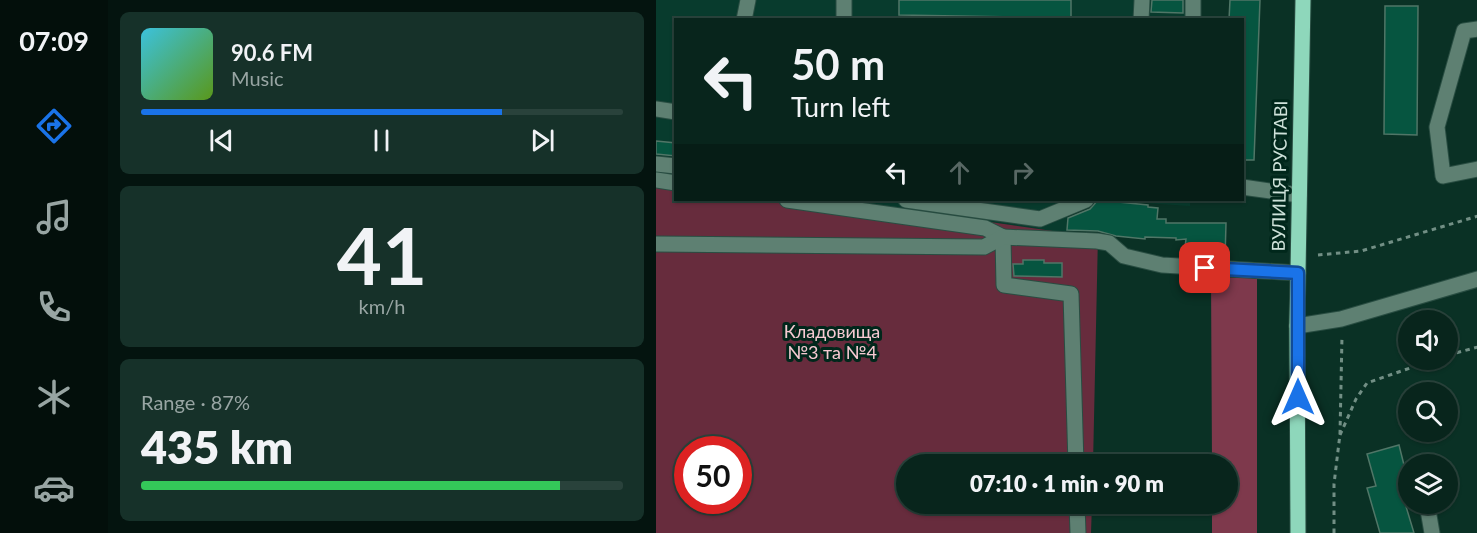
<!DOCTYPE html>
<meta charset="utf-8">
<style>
:root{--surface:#08251c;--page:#163129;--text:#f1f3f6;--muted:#98a5a3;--line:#29423b;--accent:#1a73e8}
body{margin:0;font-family:Lato,sans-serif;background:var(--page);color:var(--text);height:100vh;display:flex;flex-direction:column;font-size:22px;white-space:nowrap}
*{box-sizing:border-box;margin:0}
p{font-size:20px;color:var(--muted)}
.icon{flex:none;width:33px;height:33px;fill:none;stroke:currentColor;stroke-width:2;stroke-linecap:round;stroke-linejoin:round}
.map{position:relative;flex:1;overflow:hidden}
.sheet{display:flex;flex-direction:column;gap:12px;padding:12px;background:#04140f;width:548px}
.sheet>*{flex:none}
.guide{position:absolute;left:18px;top:18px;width:570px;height:183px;border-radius:0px;box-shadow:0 2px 4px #0004,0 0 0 2px var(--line);background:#08251c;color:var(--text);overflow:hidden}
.tools{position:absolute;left:742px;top:310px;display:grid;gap:12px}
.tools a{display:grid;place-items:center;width:60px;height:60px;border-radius:50%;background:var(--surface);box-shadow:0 2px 4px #0004,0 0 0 2px var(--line);font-size:30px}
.speed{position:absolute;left:18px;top:436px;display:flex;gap:12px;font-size:30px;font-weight:700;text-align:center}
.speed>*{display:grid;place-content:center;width:78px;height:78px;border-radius:50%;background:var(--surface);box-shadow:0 2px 4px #0004,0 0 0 2px var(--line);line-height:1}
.speed .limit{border:9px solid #d22;background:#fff;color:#111}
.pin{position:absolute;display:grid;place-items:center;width:51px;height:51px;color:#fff;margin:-26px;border-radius:12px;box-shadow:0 3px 9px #0006}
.me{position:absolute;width:66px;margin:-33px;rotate:0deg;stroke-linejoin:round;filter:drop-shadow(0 0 4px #0008)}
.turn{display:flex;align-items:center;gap:21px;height:126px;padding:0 18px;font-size:27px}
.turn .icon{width:78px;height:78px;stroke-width:2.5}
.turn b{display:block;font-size:42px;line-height:51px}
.lanes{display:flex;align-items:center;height:57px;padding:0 18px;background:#0003;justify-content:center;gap:30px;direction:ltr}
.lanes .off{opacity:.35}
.big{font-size:45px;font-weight:800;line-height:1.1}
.sheet .tile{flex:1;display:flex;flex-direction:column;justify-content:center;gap:9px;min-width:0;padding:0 21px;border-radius:9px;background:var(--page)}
.sheet .dial{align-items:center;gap:0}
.dial b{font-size:78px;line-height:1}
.song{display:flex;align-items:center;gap:18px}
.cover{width:72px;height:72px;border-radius:9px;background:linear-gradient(135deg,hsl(190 70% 55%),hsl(90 70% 35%))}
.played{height:6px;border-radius:3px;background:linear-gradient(90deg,var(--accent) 75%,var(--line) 75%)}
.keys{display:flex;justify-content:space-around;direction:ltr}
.charge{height:9px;border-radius:4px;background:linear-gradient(90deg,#34c759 87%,var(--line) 0)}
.trip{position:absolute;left:240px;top:454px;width:342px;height:60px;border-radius:30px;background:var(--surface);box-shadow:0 2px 4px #0004,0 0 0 2px var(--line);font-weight:800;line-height:60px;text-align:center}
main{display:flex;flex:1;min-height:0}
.dock{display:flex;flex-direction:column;width:108px;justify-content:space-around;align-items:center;background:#030f0b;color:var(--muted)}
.dock .icon{width:42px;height:42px}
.dock .on{color:var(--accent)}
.dock b{font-size:27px;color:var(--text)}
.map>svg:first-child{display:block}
.built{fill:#083b2d}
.green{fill:#672c3d;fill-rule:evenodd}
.forest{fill:#7e394c}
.building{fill:#065540;stroke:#507667;stroke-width:1.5}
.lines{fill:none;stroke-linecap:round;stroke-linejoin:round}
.minor-casing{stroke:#294d42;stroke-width:17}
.major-casing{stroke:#294d42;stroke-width:17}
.path{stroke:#728f85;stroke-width:3;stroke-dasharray:4.5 4.5;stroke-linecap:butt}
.minor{stroke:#5e8072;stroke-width:15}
.major{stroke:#8ed7bb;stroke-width:15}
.route-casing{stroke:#114b97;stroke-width:15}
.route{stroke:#1a73e8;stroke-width:10}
.labels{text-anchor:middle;stroke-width:6;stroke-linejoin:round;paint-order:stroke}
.street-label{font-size:18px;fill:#cee2da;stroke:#00271b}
.park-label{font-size:18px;fill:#f7cad3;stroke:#00271b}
</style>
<main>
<nav class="dock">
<b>07:09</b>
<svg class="icon on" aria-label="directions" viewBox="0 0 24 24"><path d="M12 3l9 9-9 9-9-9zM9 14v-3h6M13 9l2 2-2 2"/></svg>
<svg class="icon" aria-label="music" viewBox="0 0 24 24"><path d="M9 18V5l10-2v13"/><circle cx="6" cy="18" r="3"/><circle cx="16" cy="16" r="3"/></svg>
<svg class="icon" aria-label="phone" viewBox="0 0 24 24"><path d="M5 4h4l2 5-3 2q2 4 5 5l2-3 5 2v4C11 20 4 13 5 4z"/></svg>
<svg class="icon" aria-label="climate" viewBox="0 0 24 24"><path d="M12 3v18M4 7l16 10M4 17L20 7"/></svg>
<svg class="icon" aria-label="car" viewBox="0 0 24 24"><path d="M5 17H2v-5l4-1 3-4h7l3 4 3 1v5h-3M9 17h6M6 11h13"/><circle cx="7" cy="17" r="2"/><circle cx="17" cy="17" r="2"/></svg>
</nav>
<section class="sheet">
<div class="tile">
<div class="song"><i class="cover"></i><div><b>90.6 FM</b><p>Music</p></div></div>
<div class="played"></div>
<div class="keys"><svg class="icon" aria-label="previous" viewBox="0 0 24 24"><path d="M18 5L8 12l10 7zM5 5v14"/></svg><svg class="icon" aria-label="pause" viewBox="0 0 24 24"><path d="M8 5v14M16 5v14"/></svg><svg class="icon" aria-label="next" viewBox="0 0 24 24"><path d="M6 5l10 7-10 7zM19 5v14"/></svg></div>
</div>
<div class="tile dial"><b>41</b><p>km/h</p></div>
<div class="tile"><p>Range · 87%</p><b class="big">435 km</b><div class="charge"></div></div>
</section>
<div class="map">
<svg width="822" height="533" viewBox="0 0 822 533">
<rect width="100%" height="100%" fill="#0a3125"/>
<g class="built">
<polygon points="0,0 544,0 543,20 20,20 19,175 0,172"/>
<polygon points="182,200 534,200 534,206 439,200 412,216 411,233"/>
</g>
<path class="green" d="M0 172 19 175 20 200H182L411 233 442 235 437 465H250V504H436L435 533H0ZM32 450H82V501H32Z"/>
<polygon class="forest" points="555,277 601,278 601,533 556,533 556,504 572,504 572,465 556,465"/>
<g class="building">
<polygon points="243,0 415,0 415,18 243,15"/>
<polygon points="496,0 527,0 527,13 495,12"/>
<polygon points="574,0 604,0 598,160 586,160 586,20 573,20"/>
<polygon points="729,6 762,6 761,135 728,134"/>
<polygon points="0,141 20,143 20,156 0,154"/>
<polygon points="442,200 492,205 492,207 502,208 501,219 510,219 510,223 570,223 569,259 528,256 530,239 520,240 520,238 489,237 489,239 460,236 442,231 411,230 412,218 434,209"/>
<polygon points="367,260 388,260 388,263 406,263 406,277 358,276 357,264 367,264"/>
<polygon points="743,445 751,477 742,480 758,533 724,533 711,488 720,486 711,454"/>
</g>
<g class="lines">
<g class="minor-casing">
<g id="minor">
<polyline points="88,20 92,0"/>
<polyline points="188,20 188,0"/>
<polyline points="485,20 486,0"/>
<polyline points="537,20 537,0"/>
<polyline points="822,29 808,31 781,127 787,176 822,169"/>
<polyline points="0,109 20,112"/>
<polyline points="0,164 20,166"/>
<polyline points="0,180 20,183"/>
<polyline points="586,187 643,195"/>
<polyline points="131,200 329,228 347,237 348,285 415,294 420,465"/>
<polyline points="250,200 384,219 430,200"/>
<polyline points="0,244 328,247 347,237 441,241 453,243 468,256 506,265 642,273"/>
<polyline points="641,326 685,319 822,279"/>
<polyline points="421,504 422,533"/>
<polyline points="771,504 776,533"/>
</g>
</g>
<g class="major-casing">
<polyline id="major" points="642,533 641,326 647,0"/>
</g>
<g class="path">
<polyline points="662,255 705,251 822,216"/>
<polyline points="792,355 822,347"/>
<polyline points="684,435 700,399 711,383 777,360"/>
<polyline points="678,533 678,484 684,434 686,336"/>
</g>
<use href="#minor" class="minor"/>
<use href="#major" class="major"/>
</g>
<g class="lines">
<g class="route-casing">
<polyline id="route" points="549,268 642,273 642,397"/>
</g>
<use href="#route" class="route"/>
</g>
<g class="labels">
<g class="street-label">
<text transform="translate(624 176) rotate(-89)" y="6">ВУЛИЦЯ РУСТАВІ</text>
</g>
<g class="park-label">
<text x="176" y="338">Кладовища<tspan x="176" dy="21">№3 та №4</tspan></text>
</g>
</g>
</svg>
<div class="tools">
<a><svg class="icon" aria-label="sound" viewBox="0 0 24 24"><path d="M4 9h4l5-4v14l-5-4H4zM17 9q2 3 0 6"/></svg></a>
<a><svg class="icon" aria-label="search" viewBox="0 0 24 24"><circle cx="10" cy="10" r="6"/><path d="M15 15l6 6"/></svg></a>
<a><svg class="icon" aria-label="layers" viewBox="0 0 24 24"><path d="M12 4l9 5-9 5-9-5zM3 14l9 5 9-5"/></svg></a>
</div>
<div class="speed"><div class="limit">50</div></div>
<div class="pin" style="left:549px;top:268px;background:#d93025"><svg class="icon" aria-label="arrive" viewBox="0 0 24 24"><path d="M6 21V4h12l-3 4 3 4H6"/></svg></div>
<svg class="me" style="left:642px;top:397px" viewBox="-20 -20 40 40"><path d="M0-17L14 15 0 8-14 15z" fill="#1a73e8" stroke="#fff" stroke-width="4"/></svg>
<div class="trip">07:10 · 1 min · 90 m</div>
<div class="guide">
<div class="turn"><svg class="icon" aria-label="left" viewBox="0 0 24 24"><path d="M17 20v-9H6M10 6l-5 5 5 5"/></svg><div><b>50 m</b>Turn left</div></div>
<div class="lanes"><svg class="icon" aria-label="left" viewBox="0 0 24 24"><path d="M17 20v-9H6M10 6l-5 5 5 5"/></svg><svg class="icon off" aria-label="ahead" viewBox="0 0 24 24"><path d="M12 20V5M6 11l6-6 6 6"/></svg><svg class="icon off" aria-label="right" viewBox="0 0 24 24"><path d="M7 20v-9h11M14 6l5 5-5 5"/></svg></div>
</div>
</div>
</main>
